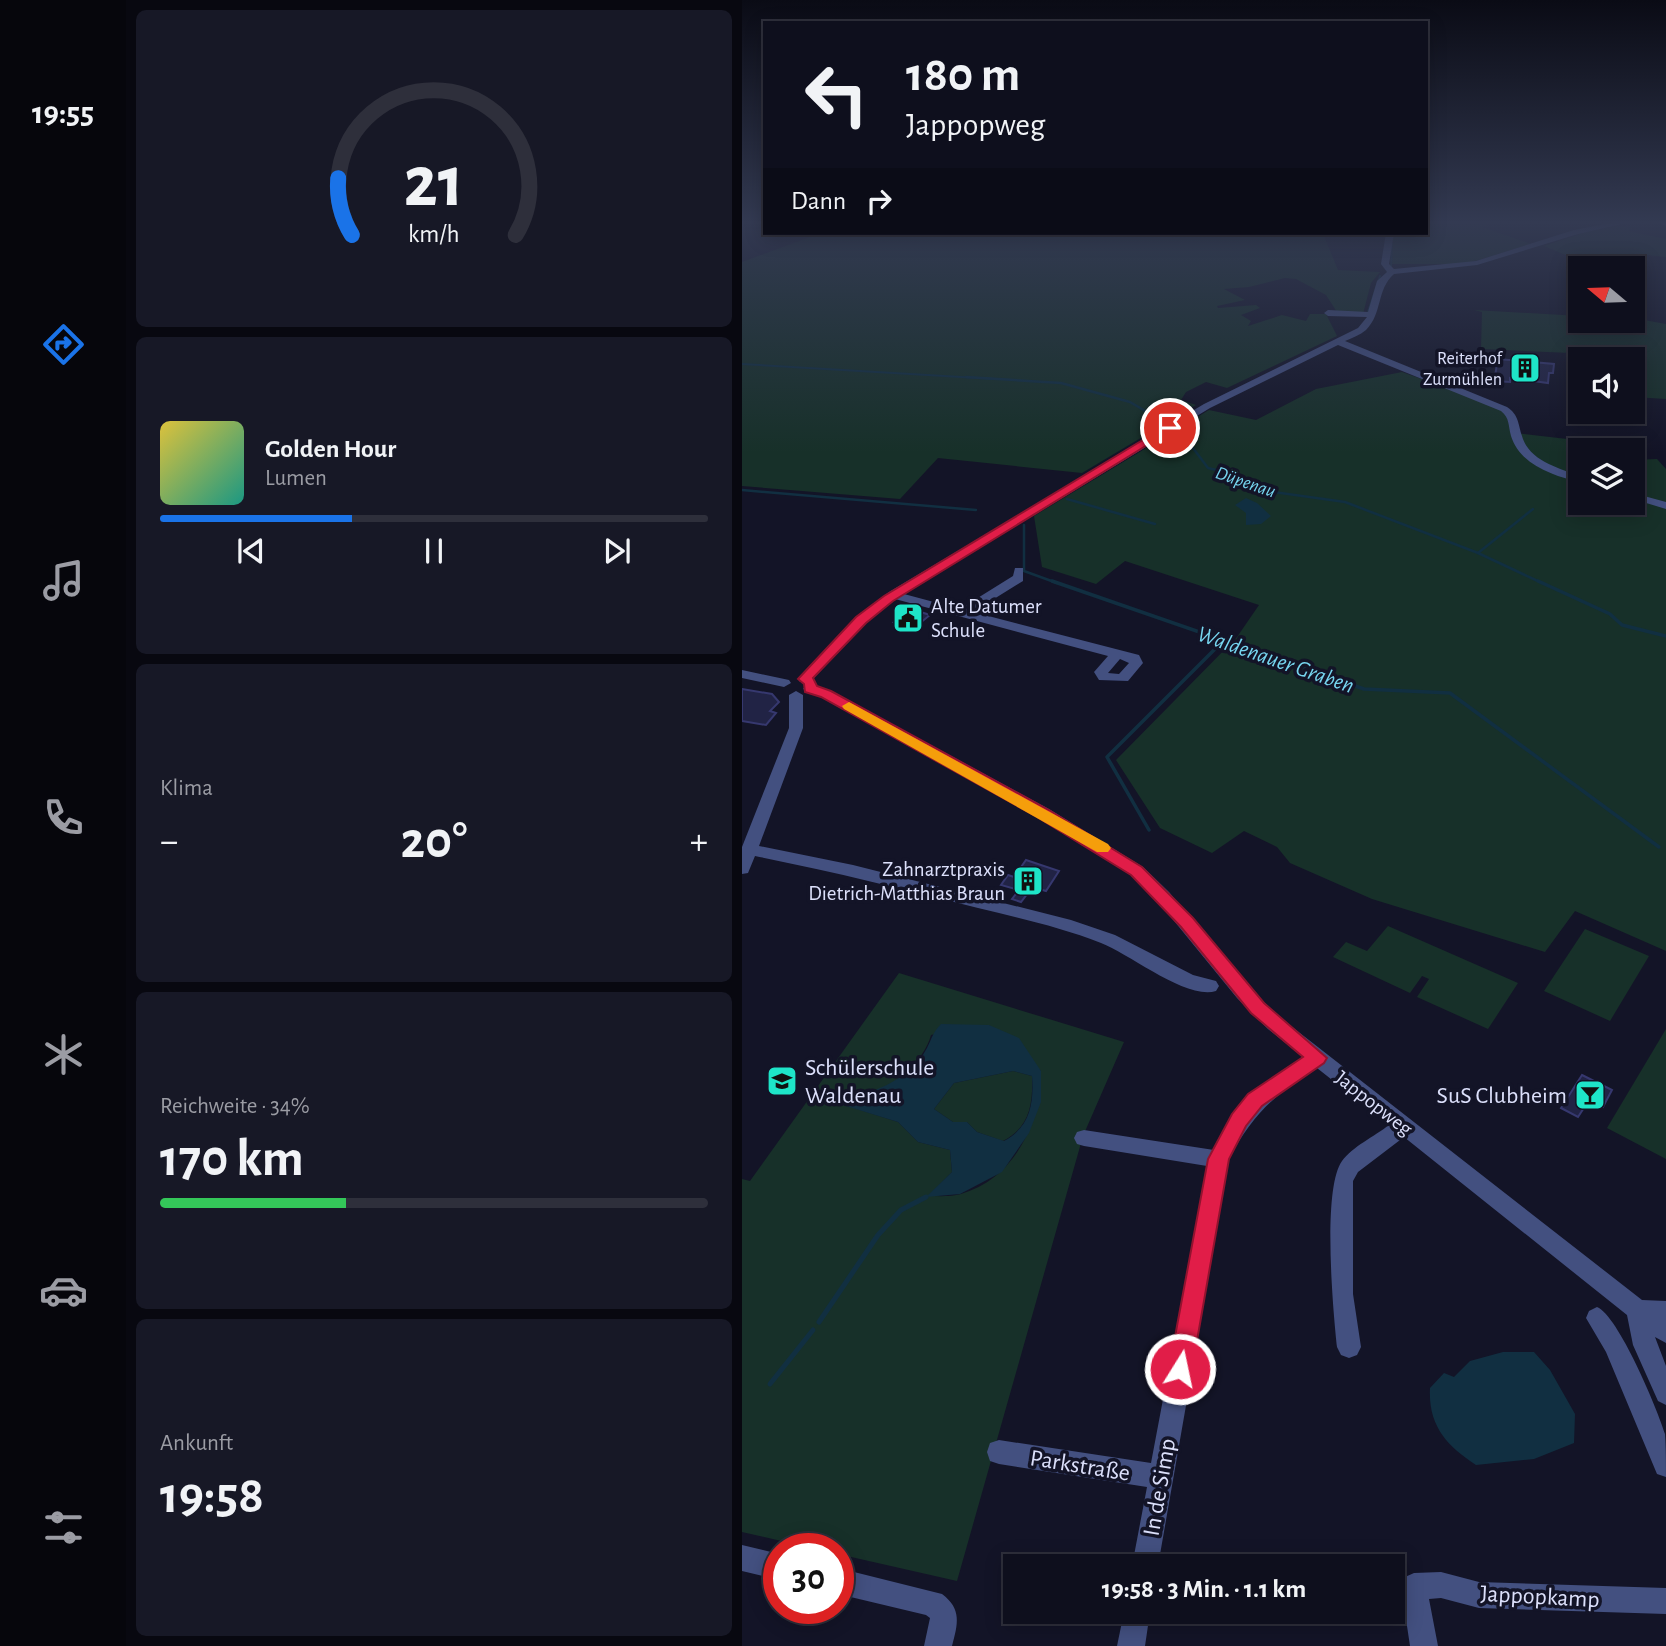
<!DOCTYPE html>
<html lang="de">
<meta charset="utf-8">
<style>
:root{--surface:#0e0f1d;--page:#171826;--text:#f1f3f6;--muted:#9b9ca4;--line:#2e2f3b;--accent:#1a73e8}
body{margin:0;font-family:"Alegreya Sans",sans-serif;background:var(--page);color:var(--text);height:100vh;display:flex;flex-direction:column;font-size:26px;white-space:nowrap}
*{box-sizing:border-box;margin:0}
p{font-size:23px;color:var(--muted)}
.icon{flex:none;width:38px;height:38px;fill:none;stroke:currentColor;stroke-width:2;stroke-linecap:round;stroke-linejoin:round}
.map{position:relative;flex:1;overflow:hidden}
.drawer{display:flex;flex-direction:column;gap:10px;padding:10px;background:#080810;width:616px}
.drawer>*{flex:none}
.banner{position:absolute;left:21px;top:21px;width:665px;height:214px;border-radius:0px;box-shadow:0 4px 18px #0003,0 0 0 2px var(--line);background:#0e0f1d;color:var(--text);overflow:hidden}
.needle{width:46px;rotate:289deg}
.buttons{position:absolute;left:826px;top:256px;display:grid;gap:14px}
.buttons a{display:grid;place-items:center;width:77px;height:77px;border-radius:0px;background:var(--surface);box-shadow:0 4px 18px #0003,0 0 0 2px var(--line);font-size:35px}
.speed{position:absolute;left:21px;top:1533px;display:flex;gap:14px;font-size:35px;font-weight:700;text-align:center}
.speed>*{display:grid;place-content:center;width:91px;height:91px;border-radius:50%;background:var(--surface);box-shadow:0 4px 18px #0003,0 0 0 2px var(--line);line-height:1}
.speed .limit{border:10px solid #d22;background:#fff;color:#111}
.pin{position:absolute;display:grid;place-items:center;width:60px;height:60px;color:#fff;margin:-30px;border:4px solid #fff;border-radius:50%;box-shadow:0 2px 7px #0007}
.me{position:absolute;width:77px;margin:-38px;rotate:10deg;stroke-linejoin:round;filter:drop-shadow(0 0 5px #0008)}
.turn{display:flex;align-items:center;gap:24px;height:147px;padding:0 28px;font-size:32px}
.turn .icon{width:91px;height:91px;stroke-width:2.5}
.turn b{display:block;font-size:49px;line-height:60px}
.then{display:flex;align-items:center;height:66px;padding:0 28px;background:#0003;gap:14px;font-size:26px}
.big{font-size:52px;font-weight:600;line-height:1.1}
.drawer .widget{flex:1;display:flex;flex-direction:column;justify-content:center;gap:10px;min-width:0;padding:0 24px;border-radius:10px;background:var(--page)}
.drawer .dial{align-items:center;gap:0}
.dial svg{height:182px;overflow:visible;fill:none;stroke:var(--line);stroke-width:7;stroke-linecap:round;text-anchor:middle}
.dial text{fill:var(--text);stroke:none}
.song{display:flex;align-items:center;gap:21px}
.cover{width:84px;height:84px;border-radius:10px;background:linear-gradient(135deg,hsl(50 70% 55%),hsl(170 70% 35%))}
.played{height:7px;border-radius:4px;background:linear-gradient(90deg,var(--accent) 35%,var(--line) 35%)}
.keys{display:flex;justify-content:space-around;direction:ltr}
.heat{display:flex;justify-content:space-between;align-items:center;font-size:38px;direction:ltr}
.charge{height:10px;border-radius:5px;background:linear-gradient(90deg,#34c759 34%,var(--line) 0)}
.trip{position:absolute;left:261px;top:1554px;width:402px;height:70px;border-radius:0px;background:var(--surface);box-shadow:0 4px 18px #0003,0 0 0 2px var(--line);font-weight:600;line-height:70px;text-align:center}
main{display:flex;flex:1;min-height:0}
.dock{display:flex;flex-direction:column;width:126px;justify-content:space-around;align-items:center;background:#06060c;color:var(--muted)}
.dock .icon{width:49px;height:49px}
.dock .current{color:var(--accent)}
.dock b{font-size:32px;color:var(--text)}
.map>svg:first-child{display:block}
.green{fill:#173029;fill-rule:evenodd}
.water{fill:#112f41;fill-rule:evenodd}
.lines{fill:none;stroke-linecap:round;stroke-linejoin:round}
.stream-far3{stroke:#112f41;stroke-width:2}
.stream-far2{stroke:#112f41;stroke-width:2.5}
.stream-far1{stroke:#112f41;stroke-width:3.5}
.stream{stroke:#112f41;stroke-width:5}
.building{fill:#212345;stroke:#36386f;stroke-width:2}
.minor{fill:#435080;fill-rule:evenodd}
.major{fill:#a070ee;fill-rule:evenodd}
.route{fill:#e11d48;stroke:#92132f;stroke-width:2}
.slow{fill:#f59e0b}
.labels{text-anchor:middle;stroke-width:7;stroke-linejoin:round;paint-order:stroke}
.far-poi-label{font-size:18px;fill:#dce0fb;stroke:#131427;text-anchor:end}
.far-water-label{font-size:19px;font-style:italic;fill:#76d5ef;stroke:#131427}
.poi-label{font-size:21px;fill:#dce0fb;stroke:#131427;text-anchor:start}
.street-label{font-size:21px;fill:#dce0fb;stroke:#131427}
.water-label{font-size:23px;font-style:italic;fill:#76d5ef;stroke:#131427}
.near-poi-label{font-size:24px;fill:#dce0fb;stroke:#131427;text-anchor:start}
.near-street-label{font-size:24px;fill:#dce0fb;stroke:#131427}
</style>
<main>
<nav class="dock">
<b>19:55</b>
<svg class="icon current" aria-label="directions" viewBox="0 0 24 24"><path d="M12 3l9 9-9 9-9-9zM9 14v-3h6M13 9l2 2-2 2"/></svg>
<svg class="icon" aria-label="music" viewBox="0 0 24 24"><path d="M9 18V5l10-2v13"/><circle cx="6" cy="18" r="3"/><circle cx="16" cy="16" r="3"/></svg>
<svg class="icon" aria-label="phone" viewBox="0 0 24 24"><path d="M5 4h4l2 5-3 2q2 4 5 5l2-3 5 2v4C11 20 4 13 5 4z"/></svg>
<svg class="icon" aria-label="climate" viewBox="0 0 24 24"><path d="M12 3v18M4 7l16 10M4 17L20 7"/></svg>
<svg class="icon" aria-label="car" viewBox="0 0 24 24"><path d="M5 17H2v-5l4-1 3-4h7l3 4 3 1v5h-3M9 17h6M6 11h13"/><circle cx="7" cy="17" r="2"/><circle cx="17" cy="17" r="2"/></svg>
<svg class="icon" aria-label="filters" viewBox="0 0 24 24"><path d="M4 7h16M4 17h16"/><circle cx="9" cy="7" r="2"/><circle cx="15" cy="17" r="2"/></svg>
</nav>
<section class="drawer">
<div class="widget dial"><svg viewBox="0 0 100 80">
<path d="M14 69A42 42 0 1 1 86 69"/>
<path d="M14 69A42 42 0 0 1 8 44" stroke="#1a73e8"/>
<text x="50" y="56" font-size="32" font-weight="700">21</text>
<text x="50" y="72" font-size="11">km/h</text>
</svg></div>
<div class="widget">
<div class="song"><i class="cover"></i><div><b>Golden Hour</b><p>Lumen</p></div></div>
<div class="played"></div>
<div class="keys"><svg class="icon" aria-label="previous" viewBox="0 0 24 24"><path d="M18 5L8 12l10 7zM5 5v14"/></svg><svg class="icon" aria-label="pause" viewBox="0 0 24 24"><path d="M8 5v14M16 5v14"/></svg><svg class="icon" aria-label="next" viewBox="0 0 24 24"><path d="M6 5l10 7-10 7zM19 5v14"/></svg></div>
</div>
<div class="widget"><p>Klima</p>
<div class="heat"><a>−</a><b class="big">20°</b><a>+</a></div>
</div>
<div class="widget"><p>Reichweite · 34%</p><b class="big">170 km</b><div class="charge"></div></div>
<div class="widget"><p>Ankunft</p><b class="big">19:58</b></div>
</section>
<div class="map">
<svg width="924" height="1646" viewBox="0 0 924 1646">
<rect width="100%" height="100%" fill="#131427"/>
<g class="green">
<polygon points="684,222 754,222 740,227 789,244 723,264 650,264 651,233 684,233"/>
<polygon points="876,226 890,228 886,231 924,239 924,257 905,255 838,261 802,246 844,232"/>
<polygon points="79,233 591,233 582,236 596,270 638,272 629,283 621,314 595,312 584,295 554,279 543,278 507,287 482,289 503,300 475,306 476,308 514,305 518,308 499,315 509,321 506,326 540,315 564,321 568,314 584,314 595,336 485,388 464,382 444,392 439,400 454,405 340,473 196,458 158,499 0,486 0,262"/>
<polygon points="732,310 838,316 838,320 891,318 924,324 924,399 891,397 891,359 838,359 838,367 829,366 829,353 739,349 740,312"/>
<polygon points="660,372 760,408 774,433 834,440 844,438 852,450 838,450 838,502 891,502 891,460 915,459 924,469 924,951 833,911 803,952 630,899 548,863 535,847 502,831 470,853 418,828 374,760 495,637 517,605 383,561 354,584 300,567 292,516 467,410 514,420 574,389"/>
<polygon points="646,926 776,983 746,1029 675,997 687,979 680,976 668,993 591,957 604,942 625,951"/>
<polygon points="843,929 907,956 868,1021 802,991"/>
<path d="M157 973 382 1042 341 1136 215 1581 96 1554V1549H74L0 1532V1179L8 1181ZM247 1025 299 1071C298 1124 273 1178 219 1194 209 1197 196 1196 186 1196L210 1172 208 1150 176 1142 156 1122 93 1102C103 1099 115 1098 126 1095 152 1088 182 1061 189 1035L225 1026Z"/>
<polygon points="924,1029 924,1159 865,1128"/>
<path d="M271 1071 290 1076C291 1104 288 1127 261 1141L235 1132 225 1122H211L192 1109 212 1083Z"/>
</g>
<g class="water">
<polygon points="504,498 515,503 529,516 519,524 504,525 504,513 493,505"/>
<path d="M199 1024 247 1025 277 1038 299 1071V1102L287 1133 260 1172 218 1194 184 1197 210 1172 208 1150 176 1142 156 1122 91 1102C126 1095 167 1082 185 1048 190 1038 191 1032 199 1024ZM271 1071 290 1076C292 1104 288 1127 262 1141L235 1132 225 1122H211L192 1109 212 1083Z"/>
<path d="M761 1352H792L808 1370 833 1414 832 1443 792 1459 734 1465C705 1446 686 1426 688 1388L702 1373 712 1377 728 1361Z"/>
</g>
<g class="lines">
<g class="stream-far3">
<polyline points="649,266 650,244"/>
<polyline points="626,312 638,276"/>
<polyline points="0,364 253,379"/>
</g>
<g class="stream-far2">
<polyline points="224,377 319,383 388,402 439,432 466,468 495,475 524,491 603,502 736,553 800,583"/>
<polyline points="0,490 234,510"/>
<polyline points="325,499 413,524"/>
<polyline points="282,525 282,571 315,583"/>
<polyline points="736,553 791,509"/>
</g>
<g class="stream-far1">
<polyline points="310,581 622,689 708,693 917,847"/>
<polyline points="796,581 868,614 880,625 924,636"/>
<polyline points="407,830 365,757 480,642"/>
</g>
<g class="stream">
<polyline points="77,1322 136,1235 159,1210 184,1197"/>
<polyline points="28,1384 71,1330"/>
</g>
</g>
<g class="building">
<polygon points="756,359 812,364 811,373 807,373 806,383 768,378 768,382 752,381"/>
<polygon points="169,609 188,615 172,628 152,622"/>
<polygon points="0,689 30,694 37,702 28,711 34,713 24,725 0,721"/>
<polygon points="284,860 317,871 304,891 297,889 292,895 286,893 279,902 270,899 277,890 259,885 266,875 272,877"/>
<polygon points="840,1075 870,1090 861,1107 847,1100 836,1117 819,1108"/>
</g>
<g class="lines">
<g class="minor">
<path d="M874 222H889L836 234 735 265 652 274C634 290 641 313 624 330 618 335 610 338 603 341L765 407C777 415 776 424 780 436 787 461 817 468 838 476V482C812 476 778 465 769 436 766 426 768 418 759 411L596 345 468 408 162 594 218 609 271 576 273 568H281V581L231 612 397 655 401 663 386 681 357 680 352 672 366 656 153 599 124 623 68 682H58L56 679 114 617 147 592 462 404 616 328 625 317 586 316 582 313 586 310 626 312 635 281 645 272 639 264 644 233H652L647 264 652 269 734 261 832 230ZM378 659 387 663 377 674 366 673Z"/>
<polygon points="567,233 585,233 570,237"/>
<polygon points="891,493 924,502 924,509 891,499"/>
<polygon points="0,670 47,680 49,683 42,687 0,678"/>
<path d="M68 685 89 691 307 809 401 867 427 892 507 988 540 1019 900 1300 924 1301V1343L913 1337 924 1366V1405L916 1401 891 1345 885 1315 662 1137 616 1172 611 1181V1294L619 1347 615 1355 607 1358 599 1355 595 1347C591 1310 580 1189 600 1161 610 1147 633 1136 647 1125L575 1068C533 1094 510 1115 487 1159L416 1566H390L405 1487 257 1464 248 1461 245 1452 248 1443 257 1440 409 1463 465 1166 342 1146 335 1144 332 1138 335 1132 342 1130 472 1150C495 1105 519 1083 561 1057L526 1029 495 998 415 900 389 875 295 817 79 697 61 689 63 686Z"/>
<path d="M54 691 61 695V728L17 846 111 865 329 920 373 935 451 975 474 981 477 986 474 991C444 1000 388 954 359 943 319 927 277 918 236 908 162 889 88 871 13 856L6 873 0 874V847L47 728V695Z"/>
<path d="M855 1307C876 1315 916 1410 923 1434 924 1447 924 1464 924 1477L915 1474 864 1352 844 1318 847 1311Z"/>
<polygon points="0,1545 37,1554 37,1580 0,1571"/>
<path d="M96 1568 200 1594C220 1609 216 1624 210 1646H182L188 1618 184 1615 96 1594Z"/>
<polygon points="699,1572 737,1582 924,1588 924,1614 737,1608 699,1598 687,1599 696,1646 668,1646 659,1586 663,1577 672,1573"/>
<polygon points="382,1612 408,1612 403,1646 375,1646"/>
</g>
<polygon class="major" points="916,222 924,222 924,226"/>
</g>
<linearGradient id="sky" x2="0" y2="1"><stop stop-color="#0a0b15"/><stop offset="0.49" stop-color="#333a52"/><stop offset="1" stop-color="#333a52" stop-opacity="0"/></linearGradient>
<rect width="924" height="453" fill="url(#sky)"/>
<polygon class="route" points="424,426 433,428 151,601 124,623 71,678 75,686 89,691 307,810 400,867 451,918 522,1003 585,1058 582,1063 520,1106 504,1126 487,1159 450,1369 447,1377 438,1381 430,1377 427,1369 466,1159 490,1114 506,1094 561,1057 509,1013 439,927 389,875 295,817 79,697 63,692 62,684 56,679 114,617 142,596"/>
<polygon class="slow" points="107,702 366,844 369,848 366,852 355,852 102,709 100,706"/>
<defs>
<g id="building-square" transform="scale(1.575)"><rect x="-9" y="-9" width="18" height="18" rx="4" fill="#1ee5c8" stroke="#131427"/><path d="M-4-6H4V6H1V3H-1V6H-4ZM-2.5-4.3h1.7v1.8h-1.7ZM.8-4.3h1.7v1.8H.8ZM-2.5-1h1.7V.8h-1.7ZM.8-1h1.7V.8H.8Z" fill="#111"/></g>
<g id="civic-square" transform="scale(1.575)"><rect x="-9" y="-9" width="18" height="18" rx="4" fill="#1ee5c8" stroke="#131427"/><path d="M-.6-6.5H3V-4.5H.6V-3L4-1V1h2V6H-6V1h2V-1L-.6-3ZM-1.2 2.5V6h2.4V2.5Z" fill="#111"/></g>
<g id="school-square" transform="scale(1.575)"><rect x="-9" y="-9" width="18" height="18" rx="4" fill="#1ee5c8" stroke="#131427"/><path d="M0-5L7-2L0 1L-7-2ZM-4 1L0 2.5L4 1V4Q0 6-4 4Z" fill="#111"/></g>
<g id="bar-square" transform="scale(1.575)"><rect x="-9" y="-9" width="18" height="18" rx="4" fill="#1ee5c8" stroke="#131427"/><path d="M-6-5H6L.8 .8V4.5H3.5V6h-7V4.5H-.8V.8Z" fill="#111"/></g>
</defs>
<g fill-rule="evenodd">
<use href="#building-square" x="783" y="368"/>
<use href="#civic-square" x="166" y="618"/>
<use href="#building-square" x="286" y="881"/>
<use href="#school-square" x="40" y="1081"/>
<use href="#bar-square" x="848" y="1095"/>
</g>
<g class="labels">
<g class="far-poi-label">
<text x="760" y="364">Reiterhof<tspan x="760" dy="21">Zurmühlen</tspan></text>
</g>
<g class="far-water-label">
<text transform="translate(504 481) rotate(19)" y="7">Düpenau</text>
</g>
<g class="poi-label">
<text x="189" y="613">Alte Datumer<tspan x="189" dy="24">Schule</tspan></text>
<text x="263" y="876" text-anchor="end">Zahnarztpraxis<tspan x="263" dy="24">Dietrich-Matthias Braun</tspan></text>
</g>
<g class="street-label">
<text transform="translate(632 1103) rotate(38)" y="7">Jappopweg</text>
</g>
<g class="water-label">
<text transform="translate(534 659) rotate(19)" y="8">Waldenauer Graben</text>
</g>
<g class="near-poi-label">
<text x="63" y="1075">Schülerschule<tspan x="63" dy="28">Waldenau</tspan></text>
<text x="825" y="1103" text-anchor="end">SuS Clubheim</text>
</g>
<g class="near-street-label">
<text transform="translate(338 1465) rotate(9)" y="8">Parkstraße</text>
<text transform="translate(417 1487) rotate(-80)" y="8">In de Simp</text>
<text transform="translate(798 1596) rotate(3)" y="8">Jappopkamp</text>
</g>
</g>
</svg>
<div class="buttons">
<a><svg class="needle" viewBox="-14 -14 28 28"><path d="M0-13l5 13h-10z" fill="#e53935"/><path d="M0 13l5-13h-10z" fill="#9b9ca4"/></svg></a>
<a><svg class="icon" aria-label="sound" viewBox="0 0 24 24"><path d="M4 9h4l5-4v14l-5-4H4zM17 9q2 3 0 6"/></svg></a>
<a><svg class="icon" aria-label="layers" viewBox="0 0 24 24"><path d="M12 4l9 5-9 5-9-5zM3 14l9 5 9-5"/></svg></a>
</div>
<div class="speed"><div class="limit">30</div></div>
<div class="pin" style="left:428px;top:428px;background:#d93025"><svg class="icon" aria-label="arrive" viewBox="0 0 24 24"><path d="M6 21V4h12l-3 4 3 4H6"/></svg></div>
<svg class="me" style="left:438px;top:1369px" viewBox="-20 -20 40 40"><circle r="17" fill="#e11d48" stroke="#fff" stroke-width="3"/><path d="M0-11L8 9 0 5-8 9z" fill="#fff"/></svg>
<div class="trip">19:58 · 3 Min. · 1.1 km</div>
<div class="banner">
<div class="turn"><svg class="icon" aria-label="left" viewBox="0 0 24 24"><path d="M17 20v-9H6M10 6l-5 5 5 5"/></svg><div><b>180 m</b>Jappopweg</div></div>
<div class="then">Dann<svg class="icon" aria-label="right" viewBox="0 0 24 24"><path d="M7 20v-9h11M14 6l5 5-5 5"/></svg></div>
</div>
</div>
</main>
